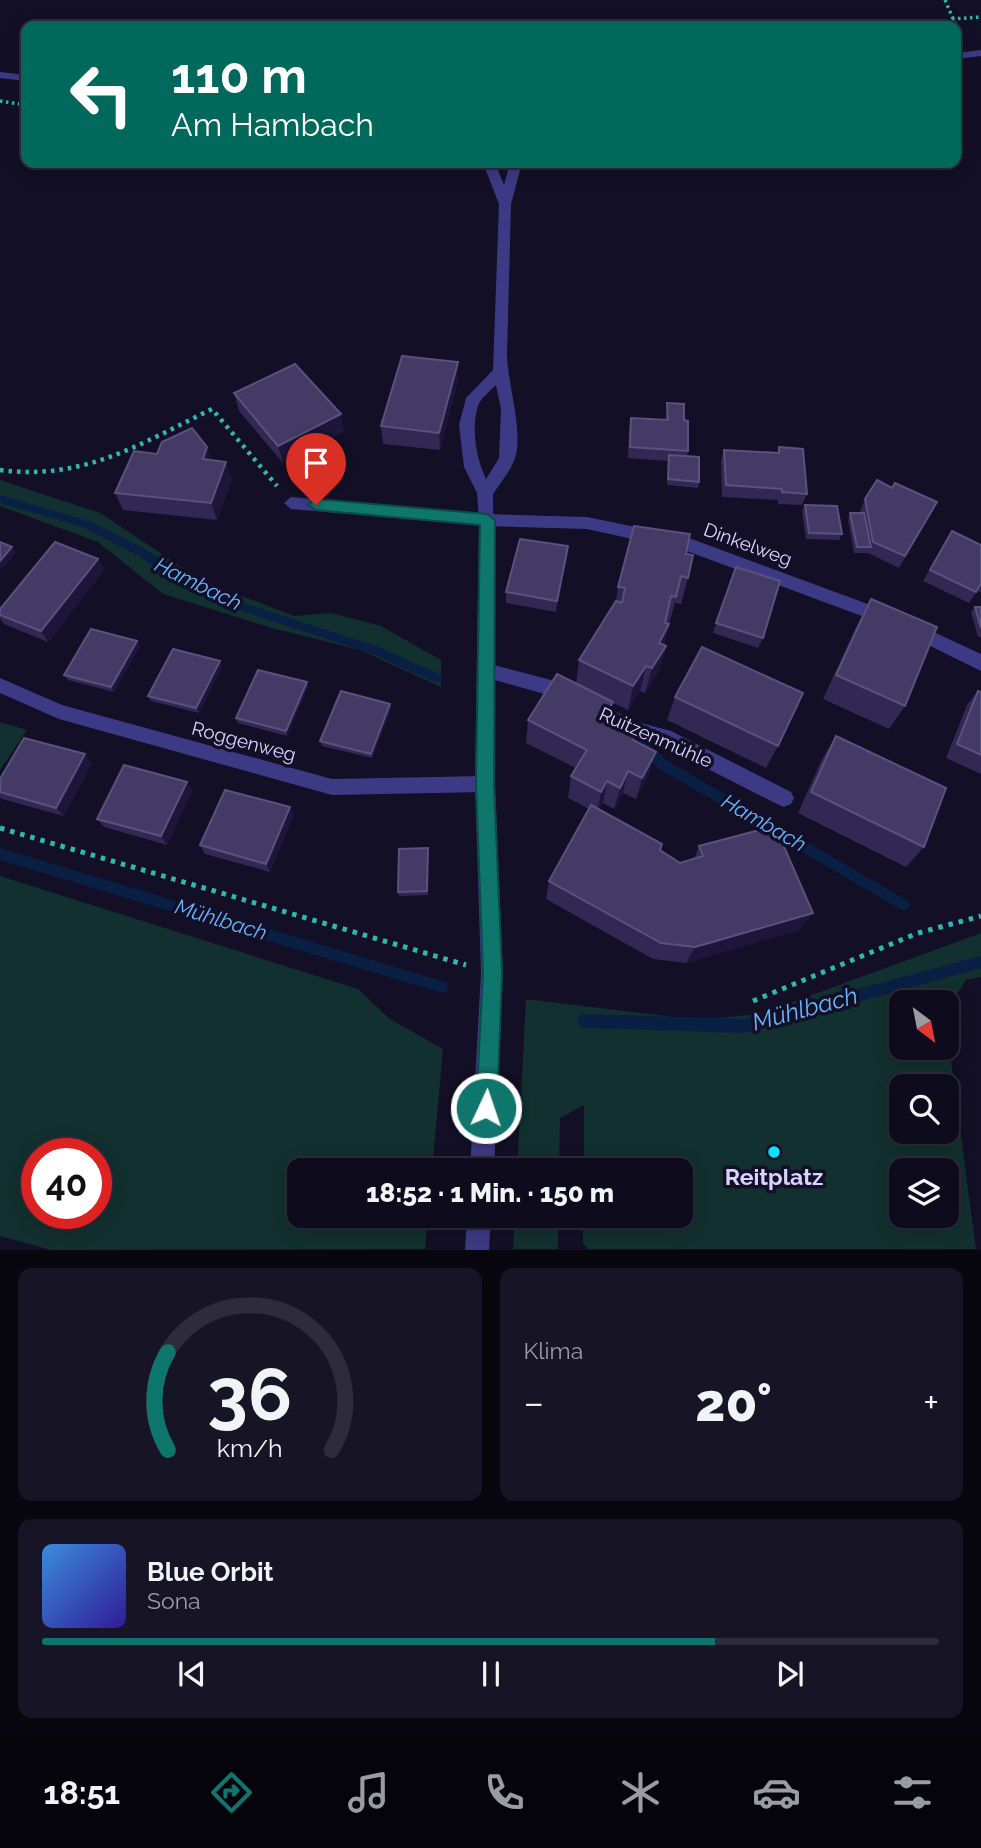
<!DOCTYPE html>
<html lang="de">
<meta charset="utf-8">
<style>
:root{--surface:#0e0b1c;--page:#171425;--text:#f1f3f6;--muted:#9b9ba3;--line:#2e2b3b;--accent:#0f766e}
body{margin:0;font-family:Raleway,sans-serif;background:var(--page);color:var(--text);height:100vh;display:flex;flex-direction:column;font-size:26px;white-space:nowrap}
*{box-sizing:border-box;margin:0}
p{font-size:23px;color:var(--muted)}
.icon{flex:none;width:38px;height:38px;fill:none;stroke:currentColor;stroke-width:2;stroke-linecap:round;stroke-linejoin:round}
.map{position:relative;height:1250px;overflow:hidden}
.side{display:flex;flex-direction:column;gap:18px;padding:18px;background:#08060f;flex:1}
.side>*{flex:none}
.guide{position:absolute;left:21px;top:21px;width:940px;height:147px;border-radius:14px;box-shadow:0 4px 18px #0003,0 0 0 2px var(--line);background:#00695c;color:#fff;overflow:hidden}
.needle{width:46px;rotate:148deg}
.controls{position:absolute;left:889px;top:990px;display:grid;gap:14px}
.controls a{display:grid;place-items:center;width:70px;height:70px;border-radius:14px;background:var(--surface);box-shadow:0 4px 18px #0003,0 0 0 2px var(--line);font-size:35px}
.speed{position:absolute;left:21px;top:1138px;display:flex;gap:14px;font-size:35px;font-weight:700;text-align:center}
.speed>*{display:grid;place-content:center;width:91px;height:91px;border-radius:50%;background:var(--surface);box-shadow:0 4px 18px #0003,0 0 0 2px var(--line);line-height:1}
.speed .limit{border:10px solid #d22;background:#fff;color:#111}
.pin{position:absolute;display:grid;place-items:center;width:60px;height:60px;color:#fff;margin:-72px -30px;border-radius:50% 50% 50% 0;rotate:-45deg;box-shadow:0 0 7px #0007}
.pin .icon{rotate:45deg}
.me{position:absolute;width:77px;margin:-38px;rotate:3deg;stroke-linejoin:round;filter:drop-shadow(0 0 5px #0008)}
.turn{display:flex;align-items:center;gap:24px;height:147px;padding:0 35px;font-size:32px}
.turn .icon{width:91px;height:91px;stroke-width:2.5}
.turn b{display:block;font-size:49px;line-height:60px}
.big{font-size:52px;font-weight:800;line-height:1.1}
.side .card{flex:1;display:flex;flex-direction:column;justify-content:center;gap:10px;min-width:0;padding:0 24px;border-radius:14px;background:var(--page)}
.side .dial{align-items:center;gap:0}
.dial svg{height:182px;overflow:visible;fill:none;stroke:var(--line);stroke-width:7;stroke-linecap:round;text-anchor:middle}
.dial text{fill:var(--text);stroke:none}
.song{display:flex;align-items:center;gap:21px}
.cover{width:84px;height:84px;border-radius:10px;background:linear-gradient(135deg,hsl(210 70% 55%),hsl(250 70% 35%))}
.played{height:7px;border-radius:4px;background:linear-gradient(90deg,var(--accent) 75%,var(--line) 75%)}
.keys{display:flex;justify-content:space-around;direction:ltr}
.heat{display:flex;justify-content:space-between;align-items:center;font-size:38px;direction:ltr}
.side .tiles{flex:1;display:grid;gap:18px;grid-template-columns:1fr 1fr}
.card:last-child{grid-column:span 2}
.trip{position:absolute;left:287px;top:1158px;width:406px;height:70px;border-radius:14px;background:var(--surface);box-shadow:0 4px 18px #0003,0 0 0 2px var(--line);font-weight:800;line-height:70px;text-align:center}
.menu{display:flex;height:112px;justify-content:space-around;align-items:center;background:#06040b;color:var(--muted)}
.menu .icon{width:49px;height:49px}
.menu .active{color:var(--accent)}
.menu b{font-size:32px;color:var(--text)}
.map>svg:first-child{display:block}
.green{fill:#12302f;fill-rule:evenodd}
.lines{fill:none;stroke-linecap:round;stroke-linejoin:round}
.stream{fill:#0a1f44;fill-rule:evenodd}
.path-far2{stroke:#2fb8b0;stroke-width:3.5;stroke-dasharray:2.5 3.5;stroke-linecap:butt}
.path-far1{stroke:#2fb8b0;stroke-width:4.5;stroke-dasharray:3.5 5;stroke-linecap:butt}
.path{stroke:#2fb8b0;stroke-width:5;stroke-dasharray:4.5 6;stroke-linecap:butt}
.service{fill:#3d3a85;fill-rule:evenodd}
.minor{fill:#3d3a85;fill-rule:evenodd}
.tertiary{fill:#3d3a85;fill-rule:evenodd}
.wall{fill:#312854}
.shaded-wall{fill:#1d163a}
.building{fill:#433a66;stroke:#5a527e;stroke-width:2}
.route{fill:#0f766e;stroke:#0a4d48;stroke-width:2}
.poi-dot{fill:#00e5ff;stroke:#130f26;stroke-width:2.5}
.labels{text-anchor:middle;stroke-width:7;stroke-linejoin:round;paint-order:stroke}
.street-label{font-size:19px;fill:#d9d4ff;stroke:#130f26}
.water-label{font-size:21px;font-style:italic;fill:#62b6ff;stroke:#130f26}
.near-poi-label{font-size:23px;font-weight:bold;fill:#d9d4ff;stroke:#130f26}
.near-water-label{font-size:24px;font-style:italic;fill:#62b6ff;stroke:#130f26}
</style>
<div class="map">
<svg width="981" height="1250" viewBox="0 0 981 1250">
<rect width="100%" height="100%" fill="#130f26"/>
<g class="green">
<polygon points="0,480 100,513 203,581 294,616 331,613 381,626 441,660 441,687 360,650 272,628 163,594 98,542 0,506"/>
<polygon points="0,722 27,730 0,770"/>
<path d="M0 876 358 989 390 1019 443 1049 432 1171H299V1216H428L425 1249 51 1250 0 1236ZM96 1153V1213H37V1153Z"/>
<path d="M981 933V977L966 980 947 1010V1003H901V1048H947V1031L976 1249H588L583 1243V1216H681V1171H584V1105L560 1118 559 1171H517L526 999 698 1020 760 1014ZM901 1087H947V1132H901ZM901 1171H947V1216H901Z"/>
<polygon points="515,1216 558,1216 558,1249 513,1249"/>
</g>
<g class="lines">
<g class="stream">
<polygon points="0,495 89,521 145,549 190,580 225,597 379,647 441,675 442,678 441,681 437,683 372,654 218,603 182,586 137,555 83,527 0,503"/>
<polygon points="631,728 635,729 666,760 908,901 910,905 908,909 904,911 900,909 658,768 627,737 625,733 627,729"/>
<polygon points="0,848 442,981 447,982 448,987 447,992 442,993 0,860"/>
<polygon points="981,956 981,968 745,1033 584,1028 579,1026 577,1021 579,1016 584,1014 745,1019"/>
</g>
<g class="path-far2">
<polyline points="945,0 960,35"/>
<polyline points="952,19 981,17"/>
<polyline points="0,101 26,105"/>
</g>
<path class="path-far1" d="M0 470C83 481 140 444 212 409L277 486"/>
<g class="path">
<polyline points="0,828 466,965"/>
<polyline points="753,1001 918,933 981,916"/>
</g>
<g class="service">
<polygon points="291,497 487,514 494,520 487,526 291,509 284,503"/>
<polygon points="0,678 62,705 332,779 485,776 491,778 494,784 491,790 485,792 332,795 59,719 0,693"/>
</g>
<g class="minor">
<polygon points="487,514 587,517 689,538 892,613 895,618 892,623 886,625 687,551 587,529 487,526 479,520"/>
<polygon points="912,622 981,654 981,671 906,634 903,629 906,624"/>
<polygon points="486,663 551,680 637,722 671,731 791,792 794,798 791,804 784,807 777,804 661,745 627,736 541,693 480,676 477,671 480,666"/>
</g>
<g class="tertiary">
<polygon points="981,50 981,56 956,59 956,53"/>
<polygon points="0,72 26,75 26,81 0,78"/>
<path d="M483 163H495L504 185 510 163H522L511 204 507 354C507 383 525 434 514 461 509 473 500 483 493 494L495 784 503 973 494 1171H470L481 973 475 784 479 520 477 493 464 467 459 425 466 398 493 370 499 204ZM496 385 501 409 499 458 486 479C476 459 471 428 478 406 480 399 490 391 496 385Z"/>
<polygon points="467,1216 491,1216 489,1250 465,1250"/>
</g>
</g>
<g class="wall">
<polygon points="458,362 458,380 440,450 383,444 381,426"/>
<polygon points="234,393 344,431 283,463 239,411"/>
<polygon points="667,403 684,420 688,451 687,456 699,482 698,488 667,485 668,461 628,458 629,430 631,418 665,420"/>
<polygon points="779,447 807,494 802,505 778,504 778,500 722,497 721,461 724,450 777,453"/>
<polygon points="157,454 212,460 232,479 217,520 123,510 115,493"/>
<polygon points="892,488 937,502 899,568 868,553 854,553 848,519 850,513 860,513 860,511 865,499"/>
<polygon points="805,505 842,534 839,540 806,539 802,511"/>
<polygon points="952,531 981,545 981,590 980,592 977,591 969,603 923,581"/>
<polygon points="568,546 567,558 556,612 506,603 506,592"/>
<polygon points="686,554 688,578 681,604 675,603 669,623 666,622 665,623 669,624 664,645 666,646 659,671 645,693 640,691 628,710 613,703 610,718 615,721 614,725 633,740 649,774 636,799 623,793 614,809 603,803 599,809 680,863 694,859 699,846 813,913 799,930 686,963 653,959 546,899 549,881 589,809 568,798 571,776 576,768 526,743 528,720 576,684 579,660 616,601 618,587"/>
<polygon points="98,559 104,570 48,642 4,624 0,618 0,609"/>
<polygon points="736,567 763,638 758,648 713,633"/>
<polygon points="871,599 905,706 889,729 823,699 857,625"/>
<polygon points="975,607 981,607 981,637 978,637 971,612"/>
<polygon points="137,641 140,646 114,692 68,680 64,675"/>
<polygon points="220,661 222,666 199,713 151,701 148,696"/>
<polygon points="307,682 308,687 287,736 238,723 236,718"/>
<polygon points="978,691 981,692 981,774 946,758 967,705"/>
<polygon points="675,697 778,746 766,768 667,720"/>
<polygon points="390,704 391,709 372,758 322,746 320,741"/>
<polygon points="836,736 924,847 906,867 798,813 822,759"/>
<polygon points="92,763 64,816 2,799 0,797 0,779"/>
<polygon points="187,782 192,791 167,845 104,827 97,819"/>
<polygon points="290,807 293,816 270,872 205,854 200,845"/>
<polygon points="428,848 428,895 399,896 398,892"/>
</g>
<g class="shaded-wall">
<polygon points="458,362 458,380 440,450 439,433"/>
<polygon points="341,414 344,431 283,463 278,446"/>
<polygon points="207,447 213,464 203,459"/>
<polygon points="226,462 232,479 217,520 211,503"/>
<polygon points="568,546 567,558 556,612 557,601"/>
<polygon points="12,547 16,553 0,571 0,561"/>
<polygon points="98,559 104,570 48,642 41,631"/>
<polygon points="669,624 663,649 666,646 659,671 645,693 659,643"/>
<polygon points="137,641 140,646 114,692 111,687"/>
<polygon points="220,661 222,666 199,713 196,708"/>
<polygon points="646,666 640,691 628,710 633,686"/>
<polygon points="307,682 308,687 287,736 286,731"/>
<polygon points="613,702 609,725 605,716"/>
<polygon points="390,704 391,709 372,758 371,754"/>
<polygon points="656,752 649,774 636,799 642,778"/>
<polygon points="85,754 92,763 64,816 56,808"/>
<polygon points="628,771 623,793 614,809 620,788"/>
<polygon points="607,781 603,803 597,813 601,792"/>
<polygon points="187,782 192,791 167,845 161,836"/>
<polygon points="290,807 293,816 270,872 266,864"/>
<polygon points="813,913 799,930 686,963 695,947"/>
</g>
<g class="building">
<polygon points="402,356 458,362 439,433 381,426"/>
<polygon points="295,364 341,414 278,446 234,393"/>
<polygon points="667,403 684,404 684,420 688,421 688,451 630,447 631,418 668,420"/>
<polygon points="192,428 207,447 203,459 226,462 211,503 115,493 134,451 157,454 162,442"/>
<polygon points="779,447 803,449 807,494 782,492 782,489 726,485 724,450 779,453"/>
<polygon points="669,455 699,457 699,482 668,479"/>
<polygon points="877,480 892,488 895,483 937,502 905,556 873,542 865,499"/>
<polygon points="805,505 837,506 842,534 809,533"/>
<polygon points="850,513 864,513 871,547 857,547"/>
<polygon points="634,526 690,534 686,554 693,555 688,578 681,576 676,597 671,596 665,623 669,624 659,643 666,646 652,668 646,666 633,686 579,660 616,601 622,603 625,588 618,587"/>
<polygon points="952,531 981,545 981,583 976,592 930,570"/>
<polygon points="520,539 568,546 557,601 506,592"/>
<polygon points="0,542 12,547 0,561"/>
<polygon points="55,542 98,559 41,631 0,615 0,609"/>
<polygon points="736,567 780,581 763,638 716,623"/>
<polygon points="871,599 937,627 905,706 836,675"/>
<polygon points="975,607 981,607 981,628"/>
<polygon points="91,629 137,641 111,687 64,675"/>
<polygon points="702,647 803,693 778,746 675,697"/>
<polygon points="173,649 220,661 196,708 148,696"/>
<polygon points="258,670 307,682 286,731 236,718"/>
<polygon points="557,674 613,702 605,716 615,721 613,725 634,735 633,740 656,752 642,778 628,771 620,788 607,781 601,792 571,776 587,750 528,720"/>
<polygon points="341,691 390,704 371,754 320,741"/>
<polygon points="978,691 981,692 981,755 957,744"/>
<polygon points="836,736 946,788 924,847 811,792"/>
<polygon points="24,738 85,754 56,808 0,792 0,779"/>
<polygon points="124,765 187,782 161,836 97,819"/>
<polygon points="225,790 290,807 266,864 200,845"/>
<polygon points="591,805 662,844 660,850 680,863 703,856 699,846 775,826 813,913 695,947 661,943 549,881"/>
<polygon points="428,848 427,891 398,892 399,849"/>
</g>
<polygon class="route" points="316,499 487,514 495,520 494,784 502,973 497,1108 494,1116 486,1119 479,1116 476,1108 483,973 476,784 480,525 316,510 308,505"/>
<circle class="poi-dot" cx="774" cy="1152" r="7"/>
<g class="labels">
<g class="street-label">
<text transform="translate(748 544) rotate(20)" y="7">Dinkelweg</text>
<text transform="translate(656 737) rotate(24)" y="7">Ruitzenmühle</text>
<text transform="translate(244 741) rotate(15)" y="7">Roggenweg</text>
</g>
<g class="water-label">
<text transform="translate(198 584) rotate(26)" y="7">Hambach</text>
<text transform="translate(764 823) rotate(30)" y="7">Hambach</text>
<text transform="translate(221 920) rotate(17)" y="7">Mühlbach</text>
</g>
<g class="near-poi-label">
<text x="774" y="1185">Reitplatz</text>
</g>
<g class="near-water-label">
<text transform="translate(805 1009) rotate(-15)" y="8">Mühlbach</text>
</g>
</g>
</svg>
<div class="controls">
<a><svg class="needle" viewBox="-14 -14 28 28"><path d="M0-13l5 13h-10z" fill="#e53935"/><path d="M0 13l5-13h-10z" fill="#9b9ba3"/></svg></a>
<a><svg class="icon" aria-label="search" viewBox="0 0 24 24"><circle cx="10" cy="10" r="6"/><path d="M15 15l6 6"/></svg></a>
<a><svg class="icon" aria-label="layers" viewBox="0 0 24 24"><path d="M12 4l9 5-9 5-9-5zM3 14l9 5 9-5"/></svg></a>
</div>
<div class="speed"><div class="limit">40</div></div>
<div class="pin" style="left:316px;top:505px;background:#d93025"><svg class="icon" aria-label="arrive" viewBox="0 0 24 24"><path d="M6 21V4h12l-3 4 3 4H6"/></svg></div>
<svg class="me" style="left:486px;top:1108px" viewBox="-20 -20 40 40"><circle r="17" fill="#0f766e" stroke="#fff" stroke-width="3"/><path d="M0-11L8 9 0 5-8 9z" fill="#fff"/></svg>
<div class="trip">18:52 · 1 Min. · 150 m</div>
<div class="guide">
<div class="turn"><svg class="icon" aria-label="left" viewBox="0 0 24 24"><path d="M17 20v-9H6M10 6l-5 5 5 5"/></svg><div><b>110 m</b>Am Hambach</div></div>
</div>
</div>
<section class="side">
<div class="tiles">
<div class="card dial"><svg viewBox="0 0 100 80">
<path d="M14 69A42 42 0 1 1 86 69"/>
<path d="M14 69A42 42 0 0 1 14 26" stroke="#0f766e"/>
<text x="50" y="56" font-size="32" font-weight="700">36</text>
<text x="50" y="72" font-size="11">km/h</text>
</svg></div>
<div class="card"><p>Klima</p>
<div class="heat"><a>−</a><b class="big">20°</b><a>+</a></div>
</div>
<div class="card">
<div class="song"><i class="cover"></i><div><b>Blue Orbit</b><p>Sona</p></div></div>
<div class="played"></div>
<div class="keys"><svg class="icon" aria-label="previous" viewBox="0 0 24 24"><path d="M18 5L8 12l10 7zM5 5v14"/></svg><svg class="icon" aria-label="pause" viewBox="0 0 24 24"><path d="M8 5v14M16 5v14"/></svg><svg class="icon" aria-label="next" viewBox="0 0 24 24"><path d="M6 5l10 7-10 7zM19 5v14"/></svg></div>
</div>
</div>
</section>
<nav class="menu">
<b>18:51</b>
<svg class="icon active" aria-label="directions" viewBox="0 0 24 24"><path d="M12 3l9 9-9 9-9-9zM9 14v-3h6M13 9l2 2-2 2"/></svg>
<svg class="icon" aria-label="music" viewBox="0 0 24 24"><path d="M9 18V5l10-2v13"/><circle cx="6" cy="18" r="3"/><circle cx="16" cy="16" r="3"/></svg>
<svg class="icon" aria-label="phone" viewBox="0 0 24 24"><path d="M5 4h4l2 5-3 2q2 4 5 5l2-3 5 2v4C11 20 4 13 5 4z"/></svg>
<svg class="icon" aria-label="climate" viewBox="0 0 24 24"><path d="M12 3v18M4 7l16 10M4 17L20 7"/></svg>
<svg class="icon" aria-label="car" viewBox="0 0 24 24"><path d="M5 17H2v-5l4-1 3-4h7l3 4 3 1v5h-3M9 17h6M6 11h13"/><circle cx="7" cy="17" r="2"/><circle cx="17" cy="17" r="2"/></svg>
<svg class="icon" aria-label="filters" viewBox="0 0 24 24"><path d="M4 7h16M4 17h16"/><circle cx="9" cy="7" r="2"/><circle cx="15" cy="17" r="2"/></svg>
</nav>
